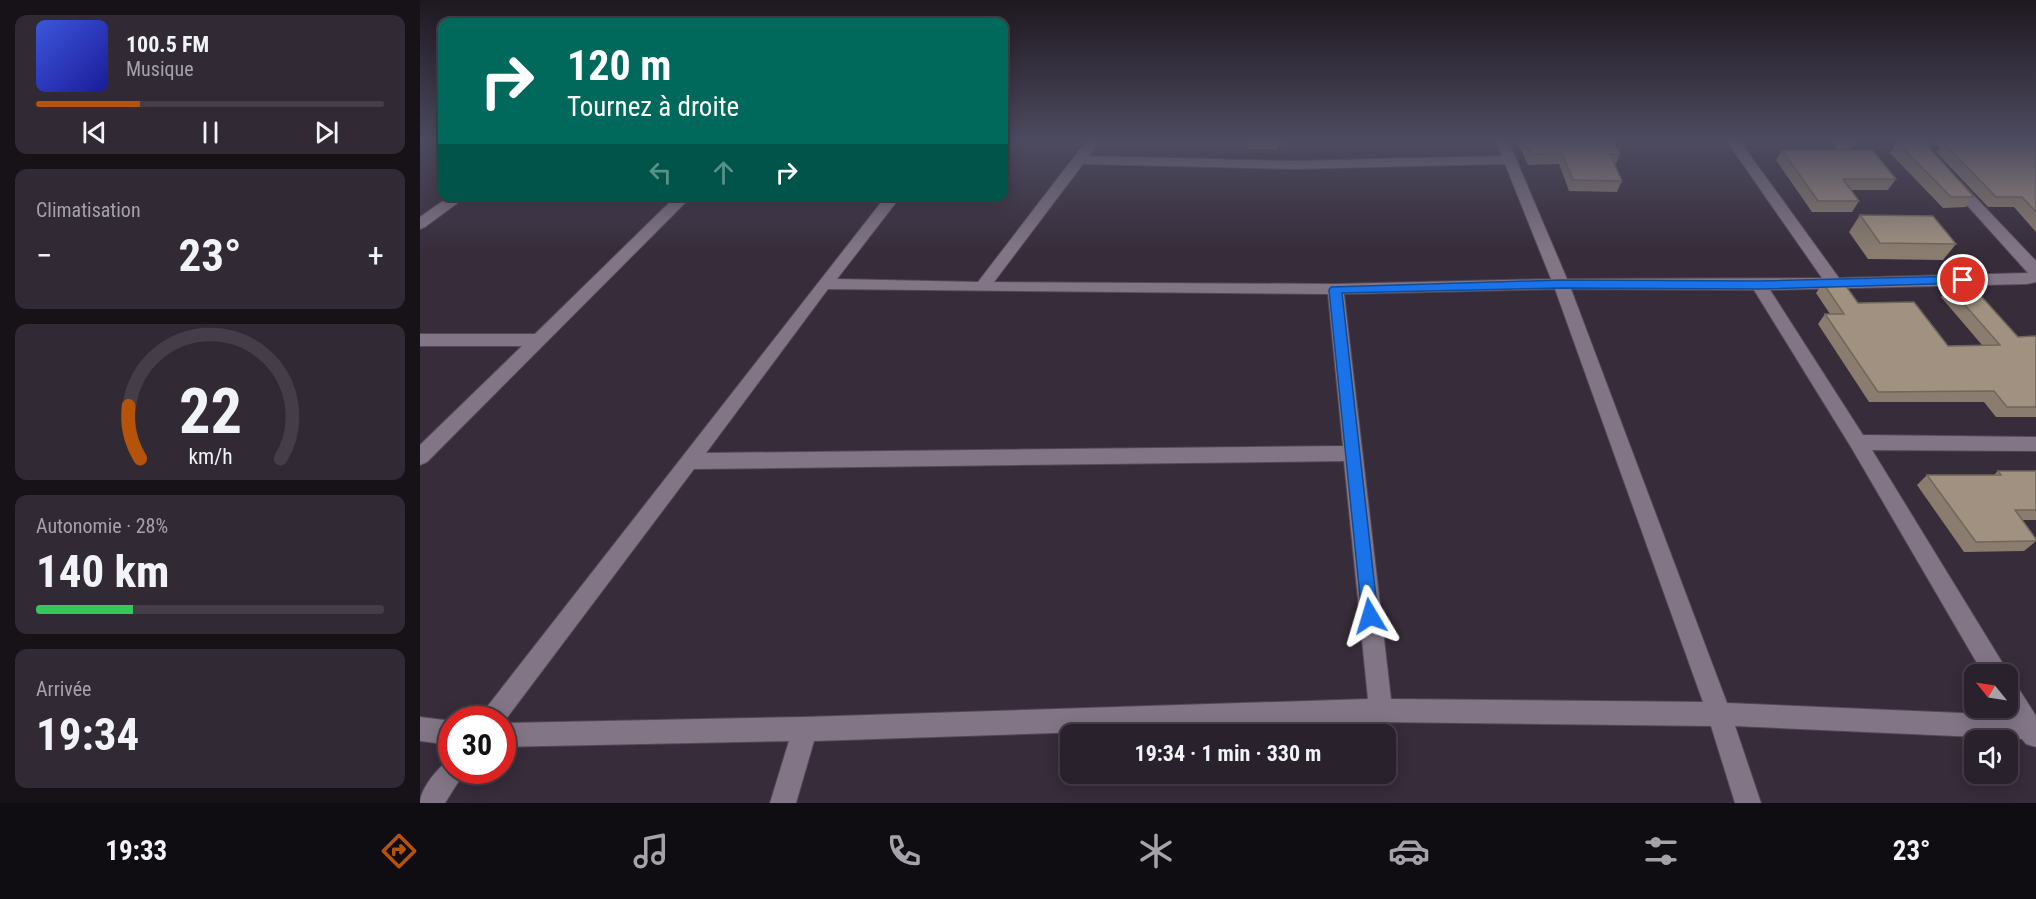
<!DOCTYPE html>
<html lang="fr">
<meta charset="utf-8">
<style>
:root{--surface:#29212c;--page:#312934;--text:#f1f3f6;--muted:#a5a3a9;--line:#453e48;--accent:#b45309}
body{margin:0;font-family:"Roboto Condensed",sans-serif;background:var(--page);color:var(--text);height:100vh;display:flex;flex-direction:column;font-size:22px;white-space:nowrap}
*{box-sizing:border-box;margin:0}
p{font-size:20px;color:var(--muted)}
.icon{flex:none;width:33px;height:33px;fill:none;stroke:currentColor;stroke-width:2;stroke-linecap:round;stroke-linejoin:round}
.map{position:relative;flex:1;overflow:hidden}
.drawer{display:flex;flex-direction:column;gap:15px;padding:15px;background:#171218;width:420px}
.drawer>*{flex:none}
.top-card{position:absolute;left:18px;top:18px;width:570px;height:183px;border-radius:12px;box-shadow:0 3px 15px #0003,0 0 0 2px var(--line);background:#00695c;color:#fff;overflow:hidden}
.needle{width:39px;rotate:300deg}
.fabs{position:absolute;left:1544px;top:664px;display:grid;gap:12px}
.fabs a{display:grid;place-items:center;width:54px;height:54px;border-radius:12px;background:var(--surface);box-shadow:0 3px 15px #0003,0 0 0 2px var(--line);font-size:30px}
.speed{position:absolute;left:18px;top:706px;display:flex;gap:12px;font-size:30px;font-weight:700;text-align:center}
.speed>*{display:grid;place-content:center;width:78px;height:78px;border-radius:50%;background:var(--surface);box-shadow:0 3px 15px #0003,0 0 0 2px var(--line);line-height:1}
.speed .limit{border:9px solid #d22;background:#fff;color:#111}
.pin{position:absolute;display:grid;place-items:center;width:51px;height:51px;color:#fff;margin:-26px;border:3px solid #fff;border-radius:50%;box-shadow:0 2px 6px #0007}
.me{position:absolute;width:66px;margin:-33px;rotate:353deg;stroke-linejoin:round;filter:drop-shadow(0 0 4px #0008)}
.turn{display:flex;align-items:center;gap:21px;height:126px;padding:0 30px;font-size:27px}
.turn .icon{width:78px;height:78px;stroke-width:2.5}
.turn b{display:block;font-size:42px;line-height:51px}
.lanes{display:flex;align-items:center;height:57px;padding:0 30px;background:#0003;justify-content:center;gap:30px;direction:ltr}
.lanes .off{opacity:.35}
.big{font-size:45px;font-weight:700;line-height:1.1}
.drawer .widget{flex:1;display:flex;flex-direction:column;justify-content:center;gap:9px;min-width:0;padding:0 21px;border-radius:12px;background:var(--page)}
.drawer .dial{align-items:center;gap:0}
.dial svg{height:156px;overflow:visible;fill:none;stroke:var(--line);stroke-width:7;stroke-linecap:round;text-anchor:middle}
.dial text{fill:var(--text);stroke:none}
.song{display:flex;align-items:center;gap:18px}
.cover{width:72px;height:72px;border-radius:9px;background:linear-gradient(135deg,hsl(230 70% 55%),hsl(240 70% 35%))}
.played{height:6px;border-radius:3px;background:linear-gradient(90deg,var(--accent) 30%,var(--line) 30%)}
.keys{display:flex;justify-content:space-around;direction:ltr}
.heat{display:flex;justify-content:space-between;align-items:center;font-size:33px;direction:ltr}
.charge{height:9px;border-radius:4px;background:linear-gradient(90deg,#34c759 28%,var(--line) 0)}
.trip{position:absolute;left:640px;top:724px;width:336px;height:60px;border-radius:12px;background:var(--surface);box-shadow:0 3px 15px #0003,0 0 0 2px var(--line);font-weight:700;line-height:60px;text-align:center}
.tab-bar{display:flex;height:96px;justify-content:space-around;align-items:center;background:#100d12;color:var(--muted)}
.tab-bar .icon{width:42px;height:42px}
.tab-bar .active{color:var(--accent)}
.tab-bar b{font-size:27px;color:var(--text)}
main{display:flex;flex:1;min-height:0}
.map>svg:first-child{display:block}
.built{fill:#443749}
.lines{fill:none;stroke-linecap:round;stroke-linejoin:round}
.street-casing{stroke:#534a55;stroke-width:2}
.street{fill:#827686;fill-rule:evenodd}
.wall{fill:#8a7d6f}
.shaded-wall{fill:#70665a}
.building{fill:#a09181;stroke:#70665a;stroke-width:1.5}
.route{fill:#1a73e8;stroke:#114b97;stroke-width:1.5}
</style>
<main>
<section class="drawer">
<div class="widget">
<div class="song"><i class="cover"></i><div><b>100.5 FM</b><p>Musique</p></div></div>
<div class="played"></div>
<div class="keys"><svg class="icon" aria-label="previous" viewBox="0 0 24 24"><path d="M18 5L8 12l10 7zM5 5v14"/></svg><svg class="icon" aria-label="pause" viewBox="0 0 24 24"><path d="M8 5v14M16 5v14"/></svg><svg class="icon" aria-label="next" viewBox="0 0 24 24"><path d="M6 5l10 7-10 7zM19 5v14"/></svg></div>
</div>
<div class="widget"><p>Climatisation</p>
<div class="heat"><a>−</a><b class="big">23°</b><a>+</a></div>
</div>
<div class="widget dial"><svg viewBox="0 0 100 80">
<path d="M14 69A42 42 0 1 1 86 69"/>
<path d="M14 69A42 42 0 0 1 8 42" stroke="#b45309"/>
<text x="50" y="56" font-size="32" font-weight="700">22</text>
<text x="50" y="72" font-size="11">km/h</text>
</svg></div>
<div class="widget"><p>Autonomie · 28%</p><b class="big">140 km</b><div class="charge"></div></div>
<div class="widget"><p>Arrivée</p><b class="big">19:34</b></div>
</section>
<div class="map">
<svg width="1616" height="803" viewBox="0 0 1616 803">
<rect width="100%" height="100%" fill="#372c3a"/>
<polygon class="built" points="679,140 872,140 873,153 669,154"/>
<g class="lines">
<g class="street-casing">
<g id="street">
<path d="M667 140H681L669 156 874 161 1082 156 1075 140H1088L1147 279 1402 278 1306 140H1319L1419 278 1608 273 1528 184 1530 181H1540L1616 261V282L1607 284 1350 290 1443 435 1616 437V451L1452 450 1585 667 1588 675 1587 678V675H1564L1431 447 1334 290 1151 289 1307 703 1588 715 1584 708H1587V680L1595 683 1616 716V747L1606 744 1602 739 1315 726 1341 803H1315L1291 726 961 722 394 741 376 803H350L369 741 82 747V720H59L63 712 466 196H481L417 279 558 282ZM663 164 874 169 1085 164 1131 279 915 284 574 282ZM408 289 908 294 923 446 286 453ZM1135 289 1283 702 971 699 924 294ZM924 461 948 699 385 717 83 723 274 469Z"/>
<polygon points="30,196 47,196 5,227 0,229 0,217"/>
<polygon points="256,196 272,196 7,462 0,465 0,445 102,346 0,346 0,334 115,334"/>
<polygon points="0,717 32,721 32,745 0,741"/>
<path d="M32 759V771H45L25 803H0C0 789 19 765 32 759Z"/>
</g>
</g>
<use href="#street" class="street"/>
</g>
<g class="wall">
<polygon points="828,140 859,140 858,149 828,149"/>
<polygon points="1097,140 1193,140 1200,154 1196,164 1195,164 1202,181 1197,192 1149,191 1139,164 1108,165"/>
<polygon points="1410,140 1440,140 1428,150 1476,179 1468,190 1431,190 1439,201 1432,212 1392,212 1356,160 1362,150 1418,150"/>
<polygon points="1511,140 1616,140 1616,232 1594,207 1568,207 1516,152 1519,148"/>
<polygon points="1477,142 1554,197 1546,207 1523,208 1470,153"/>
<polygon points="1440,215 1536,244 1523,260 1448,259 1429,232"/>
<polygon points="1403,283 1438,303 1528,346 1562,345 1521,297 1529,287 1598,337 1616,336 1616,417 1576,417 1564,402 1449,402 1398,324 1405,314 1410,314 1396,293"/>
<polygon points="1578,471 1616,471 1616,520 1602,520 1616,539 1616,541 1604,551 1544,552 1497,485 1507,475 1574,475"/>
</g>
<polygon class="shaded-wall" points="1434,140 1440,140 1423,155 1429,145"/>
<g class="building">
<polygon points="1105,140 1193,140 1200,154 1190,154 1202,181 1153,180 1142,153 1111,154"/>
<polygon points="1424,140 1434,140 1429,145"/>
<polygon points="1528,140 1616,140 1616,212 1602,197 1576,197 1523,142 1530,142"/>
<polygon points="1503,141 1554,197 1531,197 1477,142"/>
<polygon points="1362,150 1452,150 1476,179 1423,179 1439,201 1398,201"/>
<polygon points="1440,215 1513,216 1536,244 1460,243"/>
<polygon points="1423,282 1438,303 1494,302 1528,346 1580,345 1529,287 1552,286 1598,337 1616,336 1616,407 1587,407 1574,391 1458,392 1405,314 1424,314 1403,283"/>
<polygon points="1578,471 1616,471 1616,510 1595,510 1616,539 1616,541 1556,542 1507,475 1581,475"/>
</g>
<linearGradient id="sky" x2="0" y2="1"><stop stop-color="#1e1820"/><stop offset="0.56" stop-color="#4d4b60"/><stop offset="1" stop-color="#4d4b60" stop-opacity="0"/></linearGradient>
<rect width="1616" height="252" fill="url(#sky)"/>
<polygon class="route" points="1543,276 1547,278 1547,283 1339,289 1141,288 922,293 958,616 956,622 950,624 944,622 942,616 909,290 911,287 1141,280 1339,281"/>
</svg>
<div class="fabs">
<a><svg class="needle" viewBox="-14 -14 28 28"><path d="M0-13l5 13h-10z" fill="#e53935"/><path d="M0 13l5-13h-10z" fill="#a5a3a9"/></svg></a>
<a><svg class="icon" aria-label="sound" viewBox="0 0 24 24"><path d="M4 9h4l5-4v14l-5-4H4zM17 9q2 3 0 6"/></svg></a>
</div>
<div class="speed"><div class="limit">30</div></div>
<div class="pin" style="left:1543px;top:280px;background:#d93025"><svg class="icon" aria-label="arrive" viewBox="0 0 24 24"><path d="M6 21V4h12l-3 4 3 4H6"/></svg></div>
<svg class="me" style="left:950px;top:616px" viewBox="-20 -20 40 40"><path d="M0-17L14 15 0 8-14 15z" fill="#1a73e8" stroke="#fff" stroke-width="4"/></svg>
<div class="trip">19:34 · 1 min · 330 m</div>
<div class="top-card">
<div class="turn"><svg class="icon" aria-label="right" viewBox="0 0 24 24"><path d="M7 20v-9h11M14 6l5 5-5 5"/></svg><div><b>120 m</b>Tournez à droite</div></div>
<div class="lanes"><svg class="icon off" aria-label="left" viewBox="0 0 24 24"><path d="M17 20v-9H6M10 6l-5 5 5 5"/></svg><svg class="icon off" aria-label="ahead" viewBox="0 0 24 24"><path d="M12 20V5M6 11l6-6 6 6"/></svg><svg class="icon" aria-label="right" viewBox="0 0 24 24"><path d="M7 20v-9h11M14 6l5 5-5 5"/></svg></div>
</div>
</div>
</main>
<nav class="tab-bar">
<b>19:33</b>
<svg class="icon active" aria-label="directions" viewBox="0 0 24 24"><path d="M12 3l9 9-9 9-9-9zM9 14v-3h6M13 9l2 2-2 2"/></svg>
<svg class="icon" aria-label="music" viewBox="0 0 24 24"><path d="M9 18V5l10-2v13"/><circle cx="6" cy="18" r="3"/><circle cx="16" cy="16" r="3"/></svg>
<svg class="icon" aria-label="phone" viewBox="0 0 24 24"><path d="M5 4h4l2 5-3 2q2 4 5 5l2-3 5 2v4C11 20 4 13 5 4z"/></svg>
<svg class="icon" aria-label="climate" viewBox="0 0 24 24"><path d="M12 3v18M4 7l16 10M4 17L20 7"/></svg>
<svg class="icon" aria-label="car" viewBox="0 0 24 24"><path d="M5 17H2v-5l4-1 3-4h7l3 4 3 1v5h-3M9 17h6M6 11h13"/><circle cx="7" cy="17" r="2"/><circle cx="17" cy="17" r="2"/></svg>
<svg class="icon" aria-label="filters" viewBox="0 0 24 24"><path d="M4 7h16M4 17h16"/><circle cx="9" cy="7" r="2"/><circle cx="15" cy="17" r="2"/></svg>
<b>23°</b>
</nav>
